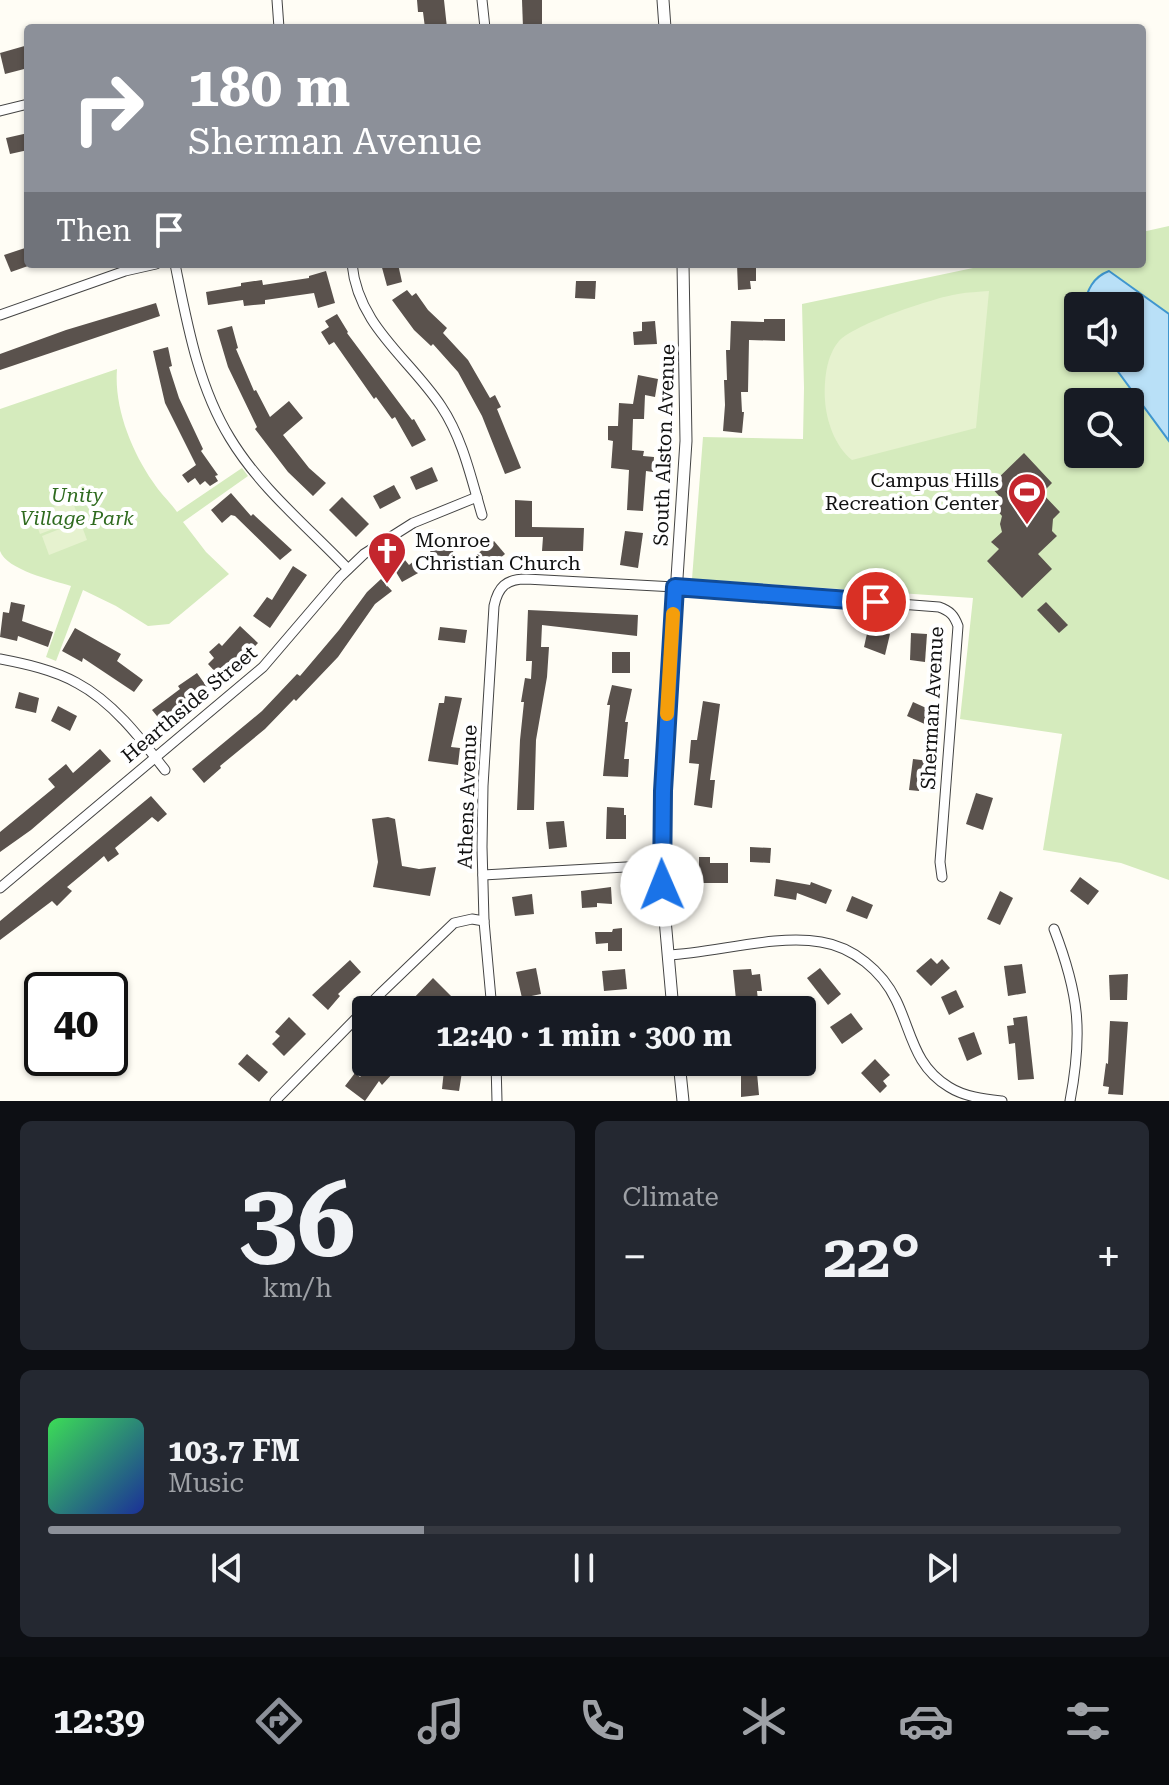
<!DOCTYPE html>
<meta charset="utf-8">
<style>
:root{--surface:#171b24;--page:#242831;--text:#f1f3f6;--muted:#9ea1a6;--line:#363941;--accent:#8c9099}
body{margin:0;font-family:"Roboto Serif",serif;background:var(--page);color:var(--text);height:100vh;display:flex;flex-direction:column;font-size:30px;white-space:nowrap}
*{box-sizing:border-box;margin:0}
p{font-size:26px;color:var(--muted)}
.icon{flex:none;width:44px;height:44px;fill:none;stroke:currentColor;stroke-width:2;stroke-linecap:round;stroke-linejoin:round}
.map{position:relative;height:1101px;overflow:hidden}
.side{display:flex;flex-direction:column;gap:20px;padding:20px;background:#0d0f14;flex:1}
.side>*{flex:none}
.banner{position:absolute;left:24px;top:24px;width:1122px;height:244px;border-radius:8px;box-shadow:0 2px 6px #0004;background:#8c9099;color:#fff;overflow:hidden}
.controls{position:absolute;left:1064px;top:292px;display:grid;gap:16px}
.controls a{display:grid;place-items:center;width:80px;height:80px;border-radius:8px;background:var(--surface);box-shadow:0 2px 6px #0004;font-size:40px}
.speed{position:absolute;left:24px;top:972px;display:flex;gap:16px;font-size:40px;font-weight:700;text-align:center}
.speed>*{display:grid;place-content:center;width:104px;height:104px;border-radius:50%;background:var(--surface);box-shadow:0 2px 6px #0004;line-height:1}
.speed .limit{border:4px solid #111;border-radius:12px;background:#fff;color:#111}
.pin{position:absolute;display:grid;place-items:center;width:68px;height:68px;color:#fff;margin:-34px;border:4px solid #fff;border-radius:50%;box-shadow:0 2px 8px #0007}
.me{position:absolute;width:88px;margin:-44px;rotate:359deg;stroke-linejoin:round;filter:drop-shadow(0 0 6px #0008)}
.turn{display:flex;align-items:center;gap:28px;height:168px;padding:0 32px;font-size:36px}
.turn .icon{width:104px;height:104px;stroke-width:2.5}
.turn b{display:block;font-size:56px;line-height:68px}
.then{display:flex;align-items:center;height:76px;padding:0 32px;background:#0003;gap:16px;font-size:30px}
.big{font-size:60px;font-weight:700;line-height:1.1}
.side .tile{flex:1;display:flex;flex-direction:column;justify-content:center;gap:12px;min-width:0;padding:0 28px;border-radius:12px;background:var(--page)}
.side .dial{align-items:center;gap:0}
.dial b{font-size:104px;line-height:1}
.song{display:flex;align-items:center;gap:24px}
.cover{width:96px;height:96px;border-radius:12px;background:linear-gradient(135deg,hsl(130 70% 55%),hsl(230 70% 35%))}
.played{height:8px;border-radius:4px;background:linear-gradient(90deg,var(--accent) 35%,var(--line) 35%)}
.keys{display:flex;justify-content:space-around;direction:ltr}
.heat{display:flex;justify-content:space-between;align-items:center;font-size:44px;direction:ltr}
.side .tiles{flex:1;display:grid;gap:20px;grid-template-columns:1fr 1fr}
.tile:last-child{grid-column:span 2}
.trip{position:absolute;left:352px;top:996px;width:464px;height:80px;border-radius:8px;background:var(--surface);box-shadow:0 2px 6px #0004;font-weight:700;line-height:80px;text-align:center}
.dock{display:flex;height:128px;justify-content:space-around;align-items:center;background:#090b0e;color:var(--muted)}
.dock .icon{width:56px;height:56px}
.dock .selected{color:var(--accent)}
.dock b{font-size:36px;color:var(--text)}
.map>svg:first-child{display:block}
.green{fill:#d5ebbd;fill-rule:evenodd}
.pitch{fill:#e6f2cf}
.water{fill:#b9e0f7;stroke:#3f96cf;stroke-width:2}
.building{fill:#5a524d}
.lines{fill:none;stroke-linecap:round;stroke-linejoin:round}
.minor-casing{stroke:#444;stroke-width:11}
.tertiary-casing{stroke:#444;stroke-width:13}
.minor{stroke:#fff;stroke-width:9}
.tertiary{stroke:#fff;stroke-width:11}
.route-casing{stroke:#114b97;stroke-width:20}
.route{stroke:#1a73e8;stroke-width:14}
.slow{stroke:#f59e0b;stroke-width:14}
.labels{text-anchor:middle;stroke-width:8;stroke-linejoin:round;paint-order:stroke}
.street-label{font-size:20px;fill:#111;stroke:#fff}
.poi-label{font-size:20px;fill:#111;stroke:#fff;text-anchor:end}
.park-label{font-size:20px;font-style:italic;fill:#2f6b1f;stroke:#fff}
</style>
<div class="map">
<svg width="1169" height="1101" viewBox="0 0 1169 1101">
<rect width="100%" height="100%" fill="#fffdf5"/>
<g class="green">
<path d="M1169 226V880L1121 863 1043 850 1062 734 960 719 973 598 692 579 703 437 803 439 804 388 802 304 992 264H1142V232ZM1078 306H1130V358H1078ZM1078 402H1130V454H1078Z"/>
<path d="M117 369C114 407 131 450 153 482 160 493 170 502 177 512L242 468 248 476 183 522 206 552 229 574 169 624 148 626 116 606 83 590 56 661 46 657 71 586C52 580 7 570 0 551V409Z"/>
</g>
<g class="pitch">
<path d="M989 291 976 428 852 460C835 447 826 420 825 400 824 381 826 356 839 341 855 324 933 298 958 294 968 292 979 292 989 291Z"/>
<polygon points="72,500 79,519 40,534 33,515"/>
<polygon points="80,521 87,540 49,555 42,536"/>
</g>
<path class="water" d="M1109 271 1169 314V441L1108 358H1130V306H1084C1087 290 1093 277 1109 271Z"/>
<g class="building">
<polygon points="417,0 444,0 447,28 425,28 423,12 418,12"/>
<polygon points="522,0 542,0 542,28 523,28"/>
<polygon points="28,45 28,68 5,74 0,53"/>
<polygon points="28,133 28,150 10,154 6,138"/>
<polygon points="28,247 28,266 11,272 4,255"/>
<polygon points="381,264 398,264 402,282 387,286"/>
<polygon points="737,264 756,264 756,281 750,281 751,289 738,290"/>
<polygon points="326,271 335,303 318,308 314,293 265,300 265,304 244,306 243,300 208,305 206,292 241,286 241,283 262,280 263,285 309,278 309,276"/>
<polygon points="576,281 596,281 595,299 575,298"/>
<polygon points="407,290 412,296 416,293 428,310 447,328 443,333 468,360 490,398 495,395 501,407 497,409 521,468 505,474 482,416 458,372 433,344 431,346 414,330 392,300"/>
<polygon points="156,303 160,316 0,370 0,354 66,330"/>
<polygon points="337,314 348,332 347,333 412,420 414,419 426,440 412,447 395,417 392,419 376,397 374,399 334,342 329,345 321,332 329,327 325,321"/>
<polygon points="764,319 785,319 785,341 749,340 748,392 741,392 742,412 744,412 742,433 723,431 725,405 724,380 727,380 726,350 730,350 731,321 764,322"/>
<polygon points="655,321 657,344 634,345 633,332 642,331 642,322"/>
<polygon points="232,326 238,348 236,349 254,391 256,390 270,417 289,401 303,418 283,435 309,468 326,483 313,496 288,472 255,429 257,427 228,367 217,330"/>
<polygon points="168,347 172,366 169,367 179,398 203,449 201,451 218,475 215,476 218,481 210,486 205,481 200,485 195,478 188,483 182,475 196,465 165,403 153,351"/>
<polygon points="638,375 658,379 655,397 645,395 644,419 633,419 632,450 644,451 643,456 654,457 653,472 646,471 643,511 627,510 629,470 611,468 613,441 608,440 608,426 618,426 619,403 633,404"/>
<polygon points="1024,453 1052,483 1042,493 1060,512 1053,519 1052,531 1057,536 1038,554 1052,569 1022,598 987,561 999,549 991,542 1002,532 1000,524 1002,516 993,506 1000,497 990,486"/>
<polygon points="432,467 438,481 416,490 410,477"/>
<polygon points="394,485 401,498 380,509 373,496"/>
<polygon points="231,493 251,516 253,514 292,550 280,560 235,516 231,515 222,523 211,510"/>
<polygon points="342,497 369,524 356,537 329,510"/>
<polygon points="515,500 532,501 532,527 584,528 583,551 542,551 543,537 515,537"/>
<polygon points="625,531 643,533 638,568 620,565"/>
<polygon points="437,538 455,541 452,558 430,554 431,546 439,542"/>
<polygon points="494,541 505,554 488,568 477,554"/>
<polygon points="405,560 409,565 414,561 420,572 402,582 393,567"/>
<polygon points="293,566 307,575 270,628 253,616 267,597 272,600"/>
<polygon points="381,579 392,591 375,604 338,657 296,701 294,699 265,729 220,766 221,768 204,783 192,769 262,711 297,674 300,676 339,630 367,592"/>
<polygon points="11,602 25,605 22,621 53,632 48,647 18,636 17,641 0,637 3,612 9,613"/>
<polygon points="1046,602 1068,625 1059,633 1037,610"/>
<polygon points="528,610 638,615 637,636 542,625 541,647 549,647 547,677 536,740 534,810 517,810 520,740 524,702 521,702 525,678 531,679 532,661 526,661"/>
<polygon points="240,626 258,643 244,658 241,655 219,676 208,664 214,658 209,652 219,643 222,646"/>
<polygon points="440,627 467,630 465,643 438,640"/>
<polygon points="75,628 121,654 117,661 143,680 134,692 83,658 82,662 62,651"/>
<polygon points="868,629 890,634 885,655 864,647"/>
<polygon points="911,633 927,634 925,662 910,660"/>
<rect x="612" y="652" width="18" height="21"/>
<polygon points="197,673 207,687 178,706 180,708 161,721 152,710 180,689 178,686"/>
<polygon points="612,685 632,689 625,722 628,722 624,759 629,759 628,777 603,776 610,705 607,705"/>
<polygon points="19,692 39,698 36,713 15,708"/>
<polygon points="445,696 462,698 451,747 460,748 458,765 428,761 439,703 444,703"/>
<polygon points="703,701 720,704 710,780 715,780 712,808 694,805 699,764 689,763 691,740 697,740"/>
<polygon points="913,702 935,712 929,726 907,716"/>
<polygon points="58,706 77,716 70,731 51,721"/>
<polygon points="100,749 111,761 31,830 0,852 0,832 55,787 48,779 66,764 73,773"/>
<polygon points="913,759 929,761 926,785 920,784 919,791 909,790"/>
<polygon points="976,793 993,798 983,830 966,824"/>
<polygon points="151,796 167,814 158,822 152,817 145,823 115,848 119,854 108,862 104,856 97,862 67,887 72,891 57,906 52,901 0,940 0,921"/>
<polygon points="607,807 624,808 624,815 626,815 626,839 606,839"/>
<polygon points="388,817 395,819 402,866 419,869 436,867 430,896 373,887 378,862 372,819"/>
<polygon points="564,821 567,847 549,849 546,822"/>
<polygon points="750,847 771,848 770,863 750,862"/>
<polygon points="699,857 710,857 710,863 728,863 728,883 699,883"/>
<polygon points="1080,877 1099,891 1088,905 1070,891"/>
<polygon points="776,879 810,885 811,882 832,890 826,904 797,893 796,900 774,896"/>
<polygon points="611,887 612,904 597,903 597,907 582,908 581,891"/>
<polygon points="1000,891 1013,898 1000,925 987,919"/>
<polygon points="532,894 534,914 515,916 512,897"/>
<polygon points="852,896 873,905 867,919 846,911"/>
<polygon points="622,928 622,951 608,951 608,943 596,944 595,932 612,932 613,929"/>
<polygon points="931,958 937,964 942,959 950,968 931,986 916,971"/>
<polygon points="350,960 361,972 338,994 340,996 328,1010 312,995"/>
<polygon points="1022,964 1026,993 1008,996 1004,966"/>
<polygon points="536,968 541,994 522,998 516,972"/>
<polygon points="820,968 841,994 828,1005 807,978"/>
<polygon points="625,969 627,989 604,991 602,971"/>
<polygon points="751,969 752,975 760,974 762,991 757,991 759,1010 737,1010 733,970"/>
<polygon points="1128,974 1127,1000 1110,1000 1109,975"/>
<polygon points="433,978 454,999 443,1010 431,999 420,1010 411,1001"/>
<polygon points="956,990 964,1007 949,1015 941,997"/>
<polygon points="851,1013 863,1029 842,1044 830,1027"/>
<polygon points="1027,1016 1034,1079 1018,1080 1015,1043 1009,1044 1007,1026 1014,1025 1013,1018"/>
<polygon points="289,1017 306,1034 284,1056 272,1044 280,1036 275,1032"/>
<polygon points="1110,1021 1128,1022 1123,1095 1108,1094 1109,1087 1103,1086 1106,1063 1108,1064"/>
<polygon points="974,1032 982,1054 967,1061 958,1038"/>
<polygon points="247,1054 268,1072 259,1082 238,1064"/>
<polygon points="875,1059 890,1075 883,1081 887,1086 880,1093 861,1073"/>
<polygon points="374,1062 399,1062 393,1071 394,1072 382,1085 379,1081 365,1101 345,1086 355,1073 360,1077"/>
<polygon points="741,1062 756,1062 759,1095 741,1097"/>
<polygon points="444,1070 462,1072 459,1091 442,1089"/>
</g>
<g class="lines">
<g class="minor-casing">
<g id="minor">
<polyline points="277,0 279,28"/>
<polyline points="482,0 485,28"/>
<polyline points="0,111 28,104"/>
<path d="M175 264C187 323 198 386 230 438 260 488 308 527 348 569"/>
<path d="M352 264C358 326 409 358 441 406 463 439 471 478 482 515"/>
<polyline points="0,315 125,271 156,264"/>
<path d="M0 659C26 664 54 670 77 683 113 702 141 739 165 770"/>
<polyline points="483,875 662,865"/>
<polyline points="0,888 263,667 340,577 364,554 413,523 477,497"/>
<path d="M1054 929C1079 994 1083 1032 1070 1101"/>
<path d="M668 955C715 953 775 934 821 942 853 947 882 971 896 1000 912 1033 914 1066 949 1087 965 1097 984 1099 1002 1101"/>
<path d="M492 1010 484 921 482 847 483 786 494 606C498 587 506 579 526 579L675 587 939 607C950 611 954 615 958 626L940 862 942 877"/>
<polyline points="496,1062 497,1101"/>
<polyline points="275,1101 380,994 454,923 472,919 484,921"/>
</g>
</g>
<g class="tertiary-casing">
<g id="tertiary">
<polyline points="663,0 665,28"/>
<polyline points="673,1010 662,885 663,791 686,441 683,264"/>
<polyline points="679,1062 683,1101"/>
</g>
</g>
<use href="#minor" class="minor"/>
<use href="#tertiary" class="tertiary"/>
</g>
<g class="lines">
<g class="route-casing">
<polyline id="route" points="662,885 663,791 675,587 876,602"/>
</g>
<use href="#route" class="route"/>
<polyline class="slow" points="667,714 673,614"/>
</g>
<defs>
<g id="stadium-pin" transform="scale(2)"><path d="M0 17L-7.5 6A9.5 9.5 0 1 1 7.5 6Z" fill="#c4262e" stroke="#fff"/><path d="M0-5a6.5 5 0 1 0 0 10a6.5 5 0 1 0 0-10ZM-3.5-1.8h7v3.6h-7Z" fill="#fff"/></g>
<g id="church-pin" transform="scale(2)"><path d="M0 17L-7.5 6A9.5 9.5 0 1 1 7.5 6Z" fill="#c4262e" stroke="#fff"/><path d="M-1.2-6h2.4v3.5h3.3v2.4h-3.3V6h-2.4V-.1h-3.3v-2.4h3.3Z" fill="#fff"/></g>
</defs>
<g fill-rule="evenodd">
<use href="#stadium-pin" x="1027" y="492"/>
<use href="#church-pin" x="387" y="551"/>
</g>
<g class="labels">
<g class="street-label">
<text transform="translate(664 445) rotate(-88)" y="7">South Alston Avenue</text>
<text transform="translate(189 704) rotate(-40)" y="7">Hearthside Street</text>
<text transform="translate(932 708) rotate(-87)" y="7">Sherman Avenue</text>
<text transform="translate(467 797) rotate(-88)" y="7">Athens Avenue</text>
</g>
<g class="poi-label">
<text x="999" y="487">Campus Hills<tspan x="999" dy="23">Recreation Center</tspan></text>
<text x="415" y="547" text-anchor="start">Monroe<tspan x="415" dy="23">Christian Church</tspan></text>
</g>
<g class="park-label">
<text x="77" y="502">Unity<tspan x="77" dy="23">Village Park</tspan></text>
</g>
</g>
</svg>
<div class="controls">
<a><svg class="icon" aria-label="sound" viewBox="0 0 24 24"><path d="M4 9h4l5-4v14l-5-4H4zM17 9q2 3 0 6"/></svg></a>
<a><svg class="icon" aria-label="search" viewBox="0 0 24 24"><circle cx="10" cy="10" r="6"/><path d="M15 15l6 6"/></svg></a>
</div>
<div class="speed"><div class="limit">40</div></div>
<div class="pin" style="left:876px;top:602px;background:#d93025"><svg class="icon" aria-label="arrive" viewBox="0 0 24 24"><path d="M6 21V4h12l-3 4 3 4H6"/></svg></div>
<svg class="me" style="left:662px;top:885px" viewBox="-20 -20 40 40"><circle r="19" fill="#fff"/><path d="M0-13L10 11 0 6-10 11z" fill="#1a73e8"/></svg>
<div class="trip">12:40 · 1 min · 300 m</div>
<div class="banner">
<div class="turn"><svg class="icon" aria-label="right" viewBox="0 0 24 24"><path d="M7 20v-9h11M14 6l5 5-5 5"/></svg><div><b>180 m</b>Sherman Avenue</div></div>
<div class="then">Then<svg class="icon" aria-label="arrive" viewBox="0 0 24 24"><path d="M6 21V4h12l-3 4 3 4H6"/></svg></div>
</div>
</div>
<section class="side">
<div class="tiles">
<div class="tile dial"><b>36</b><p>km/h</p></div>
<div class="tile"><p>Climate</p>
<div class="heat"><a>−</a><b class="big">22°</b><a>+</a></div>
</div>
<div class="tile">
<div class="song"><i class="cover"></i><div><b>103.7 FM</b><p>Music</p></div></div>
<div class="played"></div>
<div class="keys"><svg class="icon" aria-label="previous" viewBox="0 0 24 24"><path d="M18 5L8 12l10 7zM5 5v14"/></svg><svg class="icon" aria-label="pause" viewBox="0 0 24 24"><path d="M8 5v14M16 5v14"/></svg><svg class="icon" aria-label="next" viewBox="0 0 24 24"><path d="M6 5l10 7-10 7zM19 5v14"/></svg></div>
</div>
</div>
</section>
<nav class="dock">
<b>12:39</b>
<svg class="icon selected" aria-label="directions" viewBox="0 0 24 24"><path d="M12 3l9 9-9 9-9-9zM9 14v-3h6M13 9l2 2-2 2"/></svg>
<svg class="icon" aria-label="music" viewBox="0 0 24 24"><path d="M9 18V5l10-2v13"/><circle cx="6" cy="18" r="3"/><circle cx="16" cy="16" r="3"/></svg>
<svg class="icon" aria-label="phone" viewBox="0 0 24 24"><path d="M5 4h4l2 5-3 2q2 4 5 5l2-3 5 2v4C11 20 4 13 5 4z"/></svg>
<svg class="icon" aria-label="climate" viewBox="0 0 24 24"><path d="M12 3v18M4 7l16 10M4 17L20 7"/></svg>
<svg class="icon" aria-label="car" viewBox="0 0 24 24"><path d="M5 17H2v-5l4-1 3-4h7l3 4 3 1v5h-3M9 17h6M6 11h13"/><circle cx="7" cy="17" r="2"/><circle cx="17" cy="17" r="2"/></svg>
<svg class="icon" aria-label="filters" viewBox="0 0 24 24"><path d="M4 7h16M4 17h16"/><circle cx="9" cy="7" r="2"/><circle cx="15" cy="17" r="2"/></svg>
</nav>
